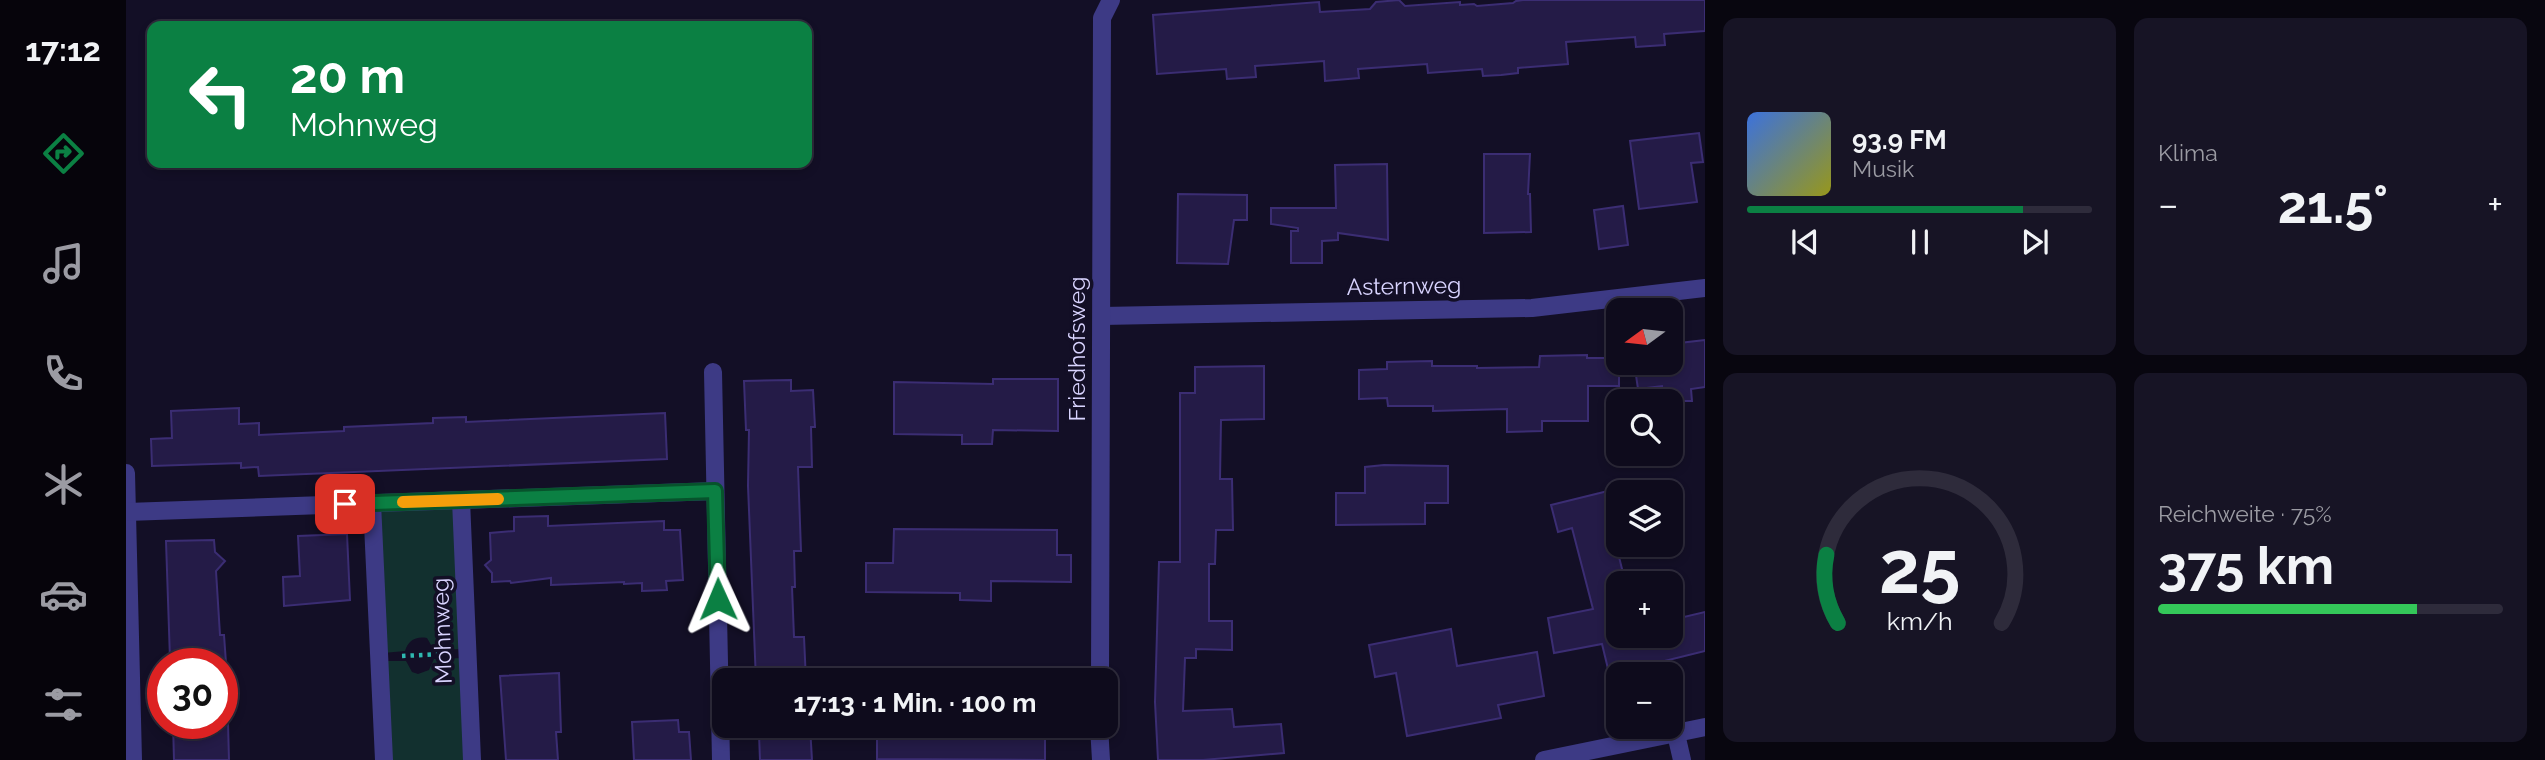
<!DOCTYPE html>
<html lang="de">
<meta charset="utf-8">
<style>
:root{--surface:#0e0b1c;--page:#171425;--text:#f1f3f6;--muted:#9b9ba3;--line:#2e2b3b;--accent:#0b8043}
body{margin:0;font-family:Raleway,sans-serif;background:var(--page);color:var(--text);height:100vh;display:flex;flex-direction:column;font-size:26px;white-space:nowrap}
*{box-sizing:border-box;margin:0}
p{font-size:23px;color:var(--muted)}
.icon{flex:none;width:38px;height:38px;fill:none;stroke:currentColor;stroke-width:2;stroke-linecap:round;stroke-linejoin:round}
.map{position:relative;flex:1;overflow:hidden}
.drawer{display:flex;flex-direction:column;gap:18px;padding:18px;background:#08060f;width:840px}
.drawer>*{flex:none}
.banner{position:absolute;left:21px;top:21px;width:665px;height:147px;border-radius:14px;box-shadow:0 4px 10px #0003,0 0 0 2px var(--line);background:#0b8043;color:#fff;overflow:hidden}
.needle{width:46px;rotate:255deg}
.tools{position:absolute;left:1480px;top:298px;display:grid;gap:14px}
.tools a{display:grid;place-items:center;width:77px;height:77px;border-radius:14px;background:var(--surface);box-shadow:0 4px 10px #0003,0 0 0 2px var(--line);font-size:35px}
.speed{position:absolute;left:21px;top:648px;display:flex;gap:14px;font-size:35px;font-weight:700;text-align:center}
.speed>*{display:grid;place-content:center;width:91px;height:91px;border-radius:50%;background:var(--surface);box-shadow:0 4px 10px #0003,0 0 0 2px var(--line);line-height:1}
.speed .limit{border:10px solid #d22;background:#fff;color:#111}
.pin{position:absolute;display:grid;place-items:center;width:60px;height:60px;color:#fff;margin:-30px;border-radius:14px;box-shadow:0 4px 10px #0006}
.me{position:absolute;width:77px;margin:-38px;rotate:359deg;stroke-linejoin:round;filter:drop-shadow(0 0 5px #0008)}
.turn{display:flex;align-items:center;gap:24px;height:147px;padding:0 28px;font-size:32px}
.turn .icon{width:91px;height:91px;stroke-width:2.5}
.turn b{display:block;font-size:49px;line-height:60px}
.big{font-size:52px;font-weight:700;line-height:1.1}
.drawer .card{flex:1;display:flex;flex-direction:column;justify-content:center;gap:10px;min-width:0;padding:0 24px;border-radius:14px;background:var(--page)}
.drawer .dial{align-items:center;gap:0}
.dial svg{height:182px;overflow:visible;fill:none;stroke:var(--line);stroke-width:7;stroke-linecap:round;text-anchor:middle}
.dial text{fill:var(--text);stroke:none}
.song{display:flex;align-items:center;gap:21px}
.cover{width:84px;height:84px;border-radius:10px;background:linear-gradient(135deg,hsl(220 70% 55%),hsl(60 70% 35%))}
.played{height:7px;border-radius:4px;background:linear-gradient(90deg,var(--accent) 80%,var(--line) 80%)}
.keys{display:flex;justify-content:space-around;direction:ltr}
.heat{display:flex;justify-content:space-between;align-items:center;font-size:38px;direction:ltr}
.charge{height:10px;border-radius:5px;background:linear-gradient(90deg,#34c759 75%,var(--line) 0)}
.drawer .tiles{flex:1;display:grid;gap:18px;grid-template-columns:repeat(2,1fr)}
.trip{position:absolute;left:586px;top:668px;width:406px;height:70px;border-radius:14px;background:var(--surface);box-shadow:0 4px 10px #0003,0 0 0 2px var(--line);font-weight:700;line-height:70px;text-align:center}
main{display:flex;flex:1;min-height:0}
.dock{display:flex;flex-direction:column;width:126px;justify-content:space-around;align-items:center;background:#06040b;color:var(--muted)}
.dock .icon{width:49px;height:49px}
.dock .active{color:var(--accent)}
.dock b{font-size:32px;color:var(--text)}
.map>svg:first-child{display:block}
.green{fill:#12302f}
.building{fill:#241b47;stroke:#3b2d73;stroke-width:2}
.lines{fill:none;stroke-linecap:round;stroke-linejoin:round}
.path{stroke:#2fb8b0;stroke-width:4.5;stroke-dasharray:3.5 5;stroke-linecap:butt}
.minor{stroke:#3d3a85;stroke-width:18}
.route-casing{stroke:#07532c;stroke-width:18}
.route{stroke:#0b8043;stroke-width:12}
.slow{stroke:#f59e0b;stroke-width:12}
.labels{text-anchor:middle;stroke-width:7;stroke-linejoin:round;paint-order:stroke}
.street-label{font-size:23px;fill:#d9d4ff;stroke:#130f26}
</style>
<main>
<nav class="dock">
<b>17:12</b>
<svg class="icon active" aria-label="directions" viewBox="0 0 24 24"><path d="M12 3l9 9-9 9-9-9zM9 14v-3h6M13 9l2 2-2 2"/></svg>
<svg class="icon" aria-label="music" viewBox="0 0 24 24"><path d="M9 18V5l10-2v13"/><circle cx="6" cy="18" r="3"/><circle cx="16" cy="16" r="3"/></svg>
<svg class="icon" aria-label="phone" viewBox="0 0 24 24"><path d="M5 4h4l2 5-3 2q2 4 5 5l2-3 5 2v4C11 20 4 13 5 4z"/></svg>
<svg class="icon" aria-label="climate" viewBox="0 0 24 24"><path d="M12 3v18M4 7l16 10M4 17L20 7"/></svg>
<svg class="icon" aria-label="car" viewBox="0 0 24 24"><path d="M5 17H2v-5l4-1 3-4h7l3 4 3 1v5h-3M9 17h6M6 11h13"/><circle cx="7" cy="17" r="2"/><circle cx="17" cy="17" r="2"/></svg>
<svg class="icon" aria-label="filters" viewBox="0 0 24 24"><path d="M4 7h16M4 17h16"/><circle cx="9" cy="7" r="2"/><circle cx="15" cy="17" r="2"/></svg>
</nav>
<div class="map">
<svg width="1579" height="760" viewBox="0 0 1579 760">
<rect width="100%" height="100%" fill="#130f26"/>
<g class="green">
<path d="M331 504 336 649 308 650 301 638C289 636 282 641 279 651L257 653 251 508Z"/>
<polygon points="337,658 341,760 262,760 257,661 280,661 286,672 292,674 303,670 308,659"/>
</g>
<g class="building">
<polygon points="1273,0 1279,6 1334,2 1334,5 1348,4 1351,6 1387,3 1390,1 1397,0 1579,0 1579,31 1538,34 1539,45 1524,46 1510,47 1509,37 1440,42 1442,64 1392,68 1392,73 1375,75 1357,76 1356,69 1302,73 1301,64 1232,69 1233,78 1199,81 1198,61 1129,66 1130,77 1101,79 1100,69 1031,74 1027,15 1193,2 1194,12 1244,9 1250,2"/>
<polygon points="1573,133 1577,162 1565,163 1571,202 1513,209 1504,141"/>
<polygon points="1358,154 1404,154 1402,194 1404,194 1405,232 1358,233"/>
<polygon points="1261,164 1262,240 1212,233 1212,240 1196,241 1196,263 1165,263 1165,231 1172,231 1172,228 1145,224 1145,208 1210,208 1209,165"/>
<polygon points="1052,194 1121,195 1121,220 1108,220 1102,264 1051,263"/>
<polygon points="1497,206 1502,245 1473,249 1468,210"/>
<polygon points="1579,340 1579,387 1565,389 1566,401 1538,401 1536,386 1512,389 1508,362 1545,362 1545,344"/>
<polygon points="1461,355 1461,358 1493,358 1493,386 1462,386 1462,421 1416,421 1416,431 1381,432 1381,409 1307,411 1307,406 1262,406 1261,398 1233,399 1233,370 1261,369 1261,362 1306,361 1306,366 1351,366 1351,368 1413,367 1414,356"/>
<polygon points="1138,366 1138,419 1095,420 1094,479 1106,479 1107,530 1090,530 1089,564 1083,564 1083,621 1106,621 1106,650 1070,649 1070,658 1059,658 1057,711 1106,709 1108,727 1155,724 1158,753 1077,760 1032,760 1029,702 1033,562 1054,562 1054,393 1069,393 1069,367"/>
<polygon points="867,379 932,379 932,431 867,430 866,444 836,444 836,435 768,434 768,382 867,384"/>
<polygon points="665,380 665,391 687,390 689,427 685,427 686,467 672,467 675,551 668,551 669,587 666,587 668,637 678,637 680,681 630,681 622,486 623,430 620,430 618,381"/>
<polygon points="113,408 113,424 133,423 133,435 218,431 218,427 307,423 307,418 340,417 340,422 539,413 541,459 133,476 132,467 115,468 115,463 26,466 25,439 46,438 45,411"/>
<polygon points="1258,465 1322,466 1322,503 1299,503 1299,524 1210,525 1210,493 1239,493 1239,467"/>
<polygon points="1486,490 1490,509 1493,508 1493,557 1498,577 1493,579 1493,635 1545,635 1545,620 1579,612 1579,651 1510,668 1510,671 1484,677 1476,644 1428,653 1422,618 1467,609 1446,528 1432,532 1425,505"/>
<polygon points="422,516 422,526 538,521 538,530 554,530 557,580 540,581 541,590 516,591 516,583 498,584 498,582 425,585 425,578 385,583 384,581 366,582 366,573 359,565 365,560 364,533 388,531 388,517"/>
<polygon points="768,529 931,530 931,555 945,555 945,582 865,581 865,601 834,600 834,593 740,592 740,563 767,563"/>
<polygon points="221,534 224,600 158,606 157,577 174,576 172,536"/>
<polygon points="88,540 89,552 99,561 90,571 94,635 98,635 100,663 70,663 70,658 44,659 40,541"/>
<polygon points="1325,629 1331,666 1411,652 1418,696 1372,705 1375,718 1281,736 1270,673 1249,677 1243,645"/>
<polygon points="433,673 435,732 430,732 432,760 380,760 374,676"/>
<polygon points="552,720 553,732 563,732 565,760 508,760 506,722"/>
<polygon points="47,723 102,723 103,760 48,760"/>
<polygon points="649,726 684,726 686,760 634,760 633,734 650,734"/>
<polygon points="751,726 781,726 781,735 834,735 834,726 863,726 864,736 919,736 919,760 751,759"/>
</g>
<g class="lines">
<polyline class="path" points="276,656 316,654"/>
<g class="minor">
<polyline points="976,316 1406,308 1579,288"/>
<polyline points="587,372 595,760"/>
<polyline points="0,473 7,760"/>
<polyline points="335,500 346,760"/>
<polyline points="246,503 258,760"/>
<polyline points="1,512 589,491"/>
<polyline points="974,681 976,18 985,0"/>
<polyline points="973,726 975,760"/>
<polyline points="1550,734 1556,760"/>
<polyline points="1418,760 1579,727"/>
</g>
</g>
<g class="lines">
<g class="route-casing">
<polyline id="route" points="219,504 589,491 592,599"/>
</g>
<use href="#route" class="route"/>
<polyline class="slow" points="277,502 372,499"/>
</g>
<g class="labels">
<g class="street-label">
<text transform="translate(1278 286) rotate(-1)" y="8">Asternweg</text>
<text transform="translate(951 349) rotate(-90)" y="8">Friedhofsweg</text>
<text transform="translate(316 631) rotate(-92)" y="8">Mohnweg</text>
</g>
</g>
</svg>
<div class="tools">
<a><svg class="needle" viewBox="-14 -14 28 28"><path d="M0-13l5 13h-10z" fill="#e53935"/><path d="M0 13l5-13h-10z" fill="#9b9ba3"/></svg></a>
<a><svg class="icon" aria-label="search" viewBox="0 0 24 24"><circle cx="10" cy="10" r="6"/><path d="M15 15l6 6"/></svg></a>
<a><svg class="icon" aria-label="layers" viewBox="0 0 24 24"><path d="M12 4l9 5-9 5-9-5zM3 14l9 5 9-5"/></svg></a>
<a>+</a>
<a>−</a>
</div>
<div class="speed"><div class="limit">30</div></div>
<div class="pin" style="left:219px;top:504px;background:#d93025"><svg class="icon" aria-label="arrive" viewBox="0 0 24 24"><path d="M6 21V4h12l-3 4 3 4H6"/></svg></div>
<svg class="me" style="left:592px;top:599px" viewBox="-20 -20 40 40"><path d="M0-17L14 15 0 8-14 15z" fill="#0b8043" stroke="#fff" stroke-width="4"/></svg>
<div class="trip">17:13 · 1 Min. · 100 m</div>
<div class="banner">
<div class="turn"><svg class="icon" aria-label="left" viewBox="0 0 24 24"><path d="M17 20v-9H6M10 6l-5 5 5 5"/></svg><div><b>20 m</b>Mohnweg</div></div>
</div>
</div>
<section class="drawer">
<div class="tiles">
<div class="card">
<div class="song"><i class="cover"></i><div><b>93.9 FM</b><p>Musik</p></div></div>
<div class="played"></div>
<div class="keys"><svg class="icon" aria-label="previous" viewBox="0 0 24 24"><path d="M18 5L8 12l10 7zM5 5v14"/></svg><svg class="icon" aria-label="pause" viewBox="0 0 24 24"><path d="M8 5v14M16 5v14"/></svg><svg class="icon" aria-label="next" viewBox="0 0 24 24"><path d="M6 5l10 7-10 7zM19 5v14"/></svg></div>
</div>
<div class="card"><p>Klima</p>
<div class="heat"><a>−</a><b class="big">21.5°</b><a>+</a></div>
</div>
<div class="card dial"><svg viewBox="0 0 100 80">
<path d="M14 69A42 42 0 1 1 86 69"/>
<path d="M14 69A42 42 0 0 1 9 39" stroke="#0b8043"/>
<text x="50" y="56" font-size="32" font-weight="700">25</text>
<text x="50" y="72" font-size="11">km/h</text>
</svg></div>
<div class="card"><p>Reichweite · 75%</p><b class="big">375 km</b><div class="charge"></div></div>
</div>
</section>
</main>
